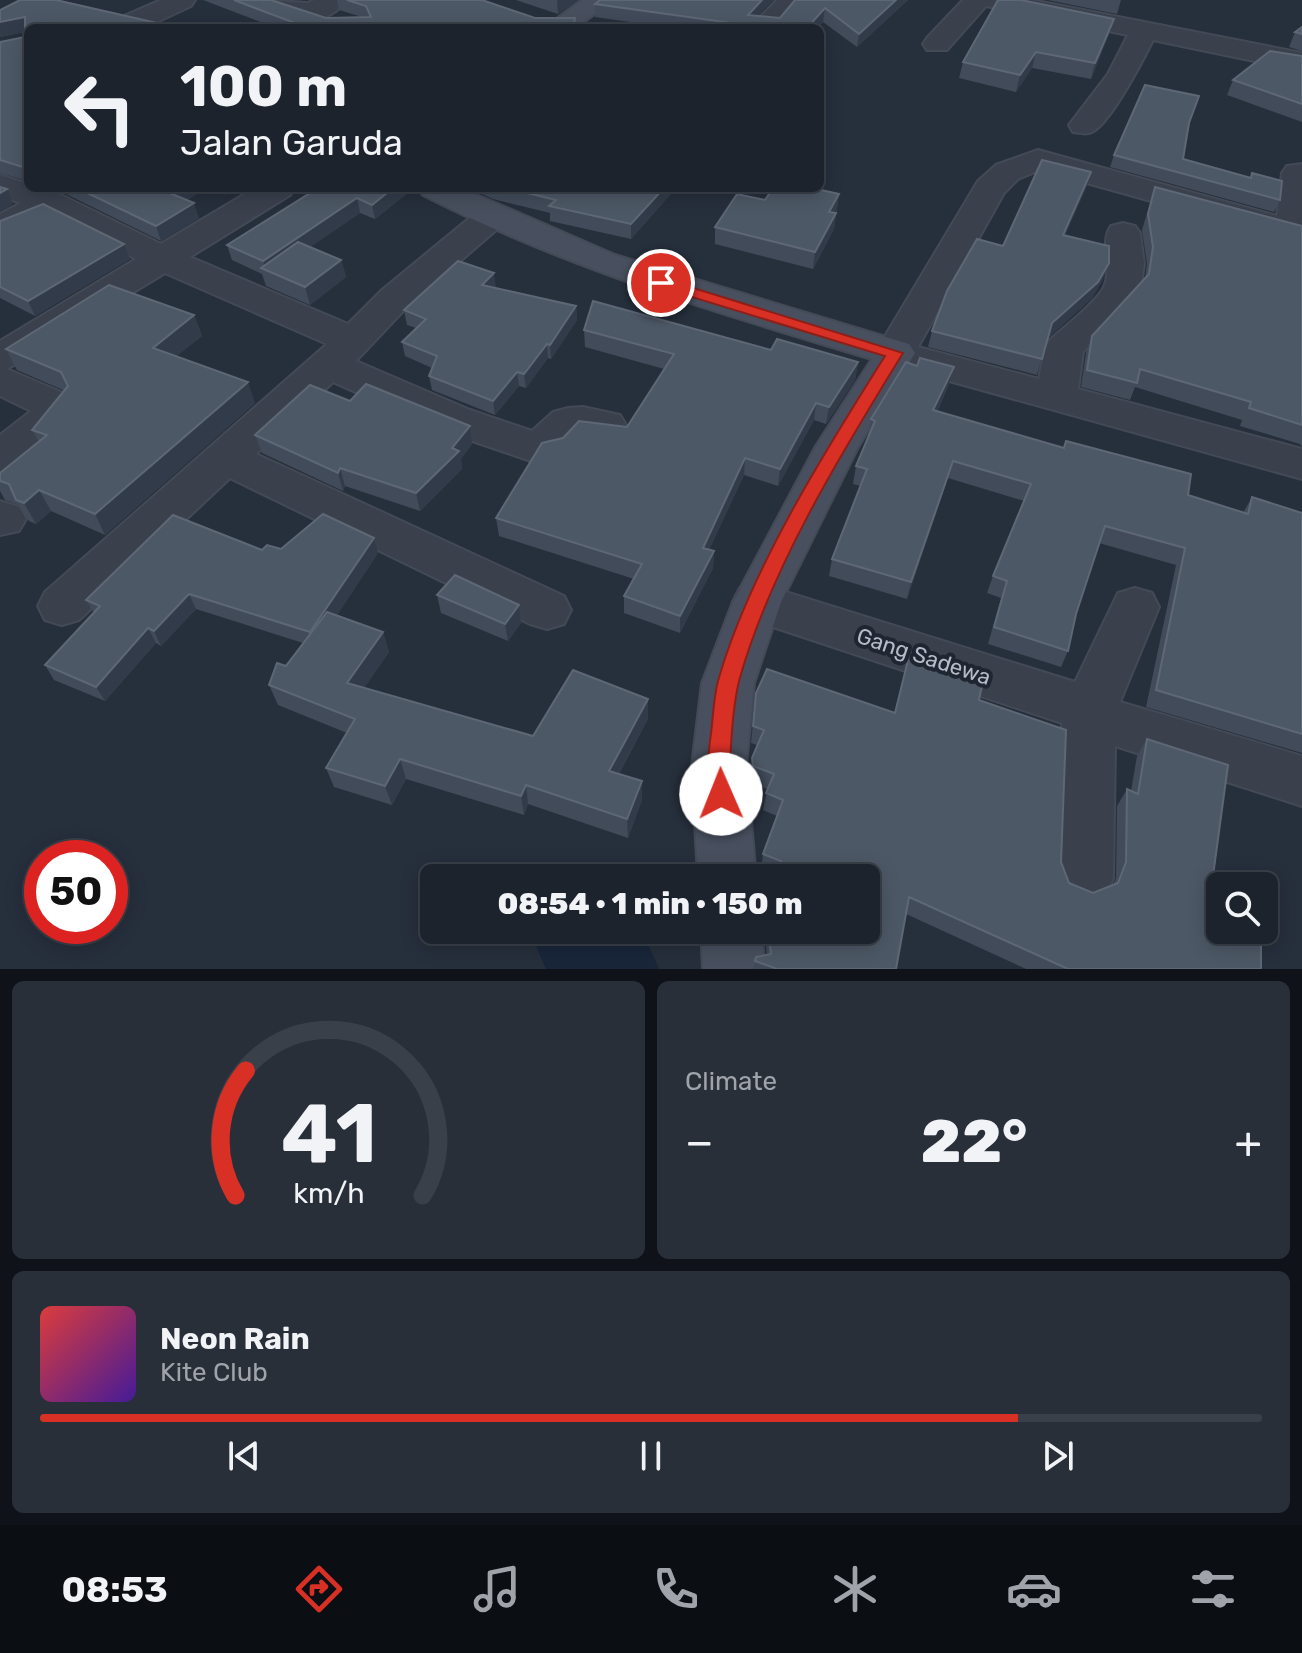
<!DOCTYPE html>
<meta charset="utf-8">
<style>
:root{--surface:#1c232d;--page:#292f39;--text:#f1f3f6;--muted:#a0a4aa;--line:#3a4049;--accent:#d93025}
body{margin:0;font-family:Rubik,sans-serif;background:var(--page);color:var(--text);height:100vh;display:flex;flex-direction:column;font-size:30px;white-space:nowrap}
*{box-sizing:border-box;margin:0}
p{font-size:26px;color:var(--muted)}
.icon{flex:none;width:44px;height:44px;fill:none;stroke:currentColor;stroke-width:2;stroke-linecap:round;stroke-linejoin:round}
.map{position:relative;height:969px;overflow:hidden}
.panel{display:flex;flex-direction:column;gap:12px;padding:12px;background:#0f1319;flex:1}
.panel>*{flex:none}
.guide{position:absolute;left:24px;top:24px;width:800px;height:168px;border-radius:12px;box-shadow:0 4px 20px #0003,0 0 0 2px var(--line);background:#1c232d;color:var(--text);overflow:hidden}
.controls{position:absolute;left:1206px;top:872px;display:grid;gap:16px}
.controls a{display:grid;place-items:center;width:72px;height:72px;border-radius:12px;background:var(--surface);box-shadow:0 4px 20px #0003,0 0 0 2px var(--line);font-size:40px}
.speed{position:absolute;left:24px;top:840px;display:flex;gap:16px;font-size:40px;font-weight:700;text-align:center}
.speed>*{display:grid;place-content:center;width:104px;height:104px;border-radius:50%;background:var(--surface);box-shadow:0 4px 20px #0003,0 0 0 2px var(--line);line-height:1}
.speed .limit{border:12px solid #d22;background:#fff;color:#111}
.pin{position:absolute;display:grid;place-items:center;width:68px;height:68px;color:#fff;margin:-34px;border:4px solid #fff;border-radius:50%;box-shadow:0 2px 8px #0007}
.me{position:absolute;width:88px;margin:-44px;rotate:359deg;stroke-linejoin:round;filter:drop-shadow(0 0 6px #0008)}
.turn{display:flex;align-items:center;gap:28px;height:168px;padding:0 24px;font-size:36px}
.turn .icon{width:104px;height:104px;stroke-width:2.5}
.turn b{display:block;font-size:56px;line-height:68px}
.big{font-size:60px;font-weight:800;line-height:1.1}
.panel .widget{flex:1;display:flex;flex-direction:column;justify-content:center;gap:12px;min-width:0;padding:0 28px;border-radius:12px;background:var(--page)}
.panel .dial{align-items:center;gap:0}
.dial svg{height:208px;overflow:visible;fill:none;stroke:var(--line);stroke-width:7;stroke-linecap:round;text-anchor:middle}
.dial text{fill:var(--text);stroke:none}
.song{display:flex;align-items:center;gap:24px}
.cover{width:96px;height:96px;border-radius:12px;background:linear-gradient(135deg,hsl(0 70% 55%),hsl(260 70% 35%))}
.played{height:8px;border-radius:4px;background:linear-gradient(90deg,var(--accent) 80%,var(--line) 80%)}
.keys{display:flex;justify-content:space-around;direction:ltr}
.heat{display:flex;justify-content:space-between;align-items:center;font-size:44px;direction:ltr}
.panel .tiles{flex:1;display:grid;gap:12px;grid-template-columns:1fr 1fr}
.widget:last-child{grid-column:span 2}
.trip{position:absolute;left:420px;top:864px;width:460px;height:80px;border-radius:12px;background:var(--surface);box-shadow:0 4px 20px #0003,0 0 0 2px var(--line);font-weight:800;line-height:80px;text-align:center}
.menu{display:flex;height:128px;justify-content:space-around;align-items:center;background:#0b0e12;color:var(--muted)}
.menu .icon{width:56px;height:56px}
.menu .active{color:var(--accent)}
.menu b{font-size:36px;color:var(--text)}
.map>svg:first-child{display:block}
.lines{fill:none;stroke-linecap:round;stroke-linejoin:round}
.river{fill:#19263a;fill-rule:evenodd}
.minor-casing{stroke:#434a56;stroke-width:4}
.secondary-casing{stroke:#434a56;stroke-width:4}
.minor{fill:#3a414d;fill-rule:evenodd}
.secondary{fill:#48505f;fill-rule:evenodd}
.wall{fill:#414b5a}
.shaded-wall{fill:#313b49}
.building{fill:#4d5866;stroke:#5e6775;stroke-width:2}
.route{fill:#d93025;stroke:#8d1f18;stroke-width:2}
.labels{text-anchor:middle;stroke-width:8;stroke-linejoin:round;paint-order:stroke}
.street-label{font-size:22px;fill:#b5bcc8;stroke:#1f2632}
</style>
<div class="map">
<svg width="1302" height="969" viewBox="0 0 1302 969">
<rect width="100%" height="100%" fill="#262f3c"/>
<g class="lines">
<polygon class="river" points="529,930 642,930 659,969 546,969"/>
<g class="minor-casing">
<g id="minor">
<polygon points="161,0 195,0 191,6 144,28 126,28 121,22 124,16"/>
<path d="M258 0 308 3 314 0H346C324 32 291 15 262 6Z"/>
<polygon points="777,0 805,0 779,28 750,28"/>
<path d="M963 0H1032L1302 53V71L1153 40C1143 60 1110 124 1092 132 1086 135 1080 133 1073 132L1069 125 1108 74 1128 35 986 6 947 50H927L923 44 927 38Z"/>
<path d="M1038 150 1277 216 1282 173 1287 166 1302 164V243L1040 170 1018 179 1004 193 918 347 1039 379 1045 349 1050 340C1063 328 1097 302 1104 287 1113 268 1099 243 1111 226L1123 223 1135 226 1140 233 1144 264 1140 291 1083 352 1078 389 1302 449V479L881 362 875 353 978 181 996 165Z"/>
<path d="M0 175 28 184V188L61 195 161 244 255 188H295L290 195 190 257 348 324 382 290 478 211 490 208 502 211 507 218 502 225 408 306 356 361 470 410 532 431 553 412 568 408 583 407 620 415 626 425 620 435 605 439 579 435 562 453 531 461 440 430 333 382 256 454 564 596 571 610 564 624 547 629 530 624 230 478 79 620 62 625 45 620 38 606 45 592 327 344 165 273 7 369 70 396 76 406C62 434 30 464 0 473V435L31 411 0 396V341L136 259 49 215 0 238V214L21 203 0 196Z"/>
<polygon points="0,501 19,507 26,519 19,531 0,535"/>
<polygon points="757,583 1075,682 1118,593 1135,588 1152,593 1159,607 1120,702 1302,756 1302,806 1115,746 1113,878 1105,898 1084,906 1063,898 1055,878 1062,723 740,616 733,602 740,588"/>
</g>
</g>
<g class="secondary-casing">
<g id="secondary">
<polygon points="582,0 613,0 576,28 544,28"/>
<path d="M418 188H461L615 255 909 344 915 353 858 447 781 602 754 683 746 766 756 878H698L692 766 702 683 733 602 816 446 872 359C718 313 566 268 423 195Z"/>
<polygon points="701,930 761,930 765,969 703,969"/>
</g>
</g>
<use href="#minor" class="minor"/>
<use href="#secondary" class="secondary"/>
</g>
<g class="wall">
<polygon points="203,0 271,0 326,18 362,17 339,10 337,0 482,0 535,18 575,18 575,28 276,28"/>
<polygon points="516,0 578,0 558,14"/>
<polygon points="600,0 773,0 758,16 780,18 795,0 908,0 857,47 823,22 818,28 672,28 595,17 595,4"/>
<polygon points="1048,0 1121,0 1117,14"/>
<polygon points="0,10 28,28 28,181 0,173 0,42 25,37 25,32 0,37"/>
<polygon points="1302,27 1302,51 1289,47 1295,32"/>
<polygon points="1109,34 1091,79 1032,68 1016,92 959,78 963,62"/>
<polygon points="1302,56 1302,122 1227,95 1233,80"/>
<polygon points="1189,124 1183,159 1280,200 1274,212 1110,167 1114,155"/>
<polygon points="1091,172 1086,188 1065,235 1103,279 1092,298 1048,338 1037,375 928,347 932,331 1003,246"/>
<polygon points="1155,187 1302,226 1302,447 1300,444 1240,426 1242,420 1135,387 1130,400 1081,387 1086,353 1092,336 1145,279 1147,264 1142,230"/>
<polygon points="42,188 206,188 187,200 199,218 161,241 62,192"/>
<polygon points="318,188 414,188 375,219 360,213 310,247 341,260 346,277 310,305 266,286 262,274 232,260 227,245"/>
<polygon points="469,188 676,188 631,239 550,221 550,213 493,199"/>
<polygon points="839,194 834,229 813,269 715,244 715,227 765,200"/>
<polygon points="0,221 130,259 35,316 0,298"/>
<polygon points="496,287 495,288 576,306 577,320 551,359 548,358 526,388 519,386 495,415 432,390 429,376 432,368 405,356 402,342 416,328 407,325 404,310"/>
<polygon points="194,315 202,336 176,356 255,403 105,535 51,511 36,524 29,521 19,505 5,500 0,491 0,473 39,442 32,430 65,391 17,370 6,349"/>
<polygon points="584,330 771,350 858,362 855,380 826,424 814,420 778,486 744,475 709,550 714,551 713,568 680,633 624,613 624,596 634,579 499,536 496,518 627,427 664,369 585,347"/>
<polygon points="917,366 954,367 949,384 937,412 1063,448 1066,441 1188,495 1243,513 1252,497 1302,513 1302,753 1146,707 1176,565 1099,543 1076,614 1068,651 1061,667 988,644 1001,598 987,593 993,576 1024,501 948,478 907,599 829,576 832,559 861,486 853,484 856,466 868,437 871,419"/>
<polygon points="350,401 472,444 461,459 462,469 420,511 345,486 343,491 262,453 255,435"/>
<polygon points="281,549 378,553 337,615 383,632 389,652 364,688 533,736 648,699 648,719 619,774 642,800 628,838 528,804 524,815 406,779 392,805 334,787 326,768 347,733 278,705 269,685 303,643 196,609 161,646 156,643 105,701 54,680 45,665 94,613 86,600 262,550"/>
<polygon points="437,595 519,605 521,623 508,641 441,613"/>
<polygon points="756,693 894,713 979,700 1061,862 1069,883 1093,893 1113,885 1116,878 1117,806 1127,789 1131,791 1137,756 1147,739 1208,913 1261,969 1026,969 906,914 896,969 753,969 756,957 767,955 764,930 866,930 777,877 761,871 763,854 777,816 763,810 767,789 751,783 750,776 752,758 757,745 751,743"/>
</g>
<g class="shaded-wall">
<polygon points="558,0 578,0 558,14 557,1"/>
<polygon points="762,0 773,0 749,26 748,15"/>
<polygon points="896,0 908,0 857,47 859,34"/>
<polygon points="825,8 823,22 818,28 807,28"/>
<polygon points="25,17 28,31 0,37 0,22"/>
<polygon points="1114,19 1109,34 1091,79 1095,63"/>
<polygon points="1036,52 1032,68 1016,92 1020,75"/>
<polygon points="1091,172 1086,188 1058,250 1063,235"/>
<polygon points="177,188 206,188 178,205 172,194 173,191"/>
<polygon points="393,188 414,188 375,219 372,205"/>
<polygon points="664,188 676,188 631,239 631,224"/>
<polygon points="7,189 13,204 0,212 0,193"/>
<polygon points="839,194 837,210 827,228 829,212"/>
<polygon points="357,198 360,213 272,273 265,270 263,261"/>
<polygon points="194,203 199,218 161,241 156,226"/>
<polygon points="836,213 834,229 813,269 815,252"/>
<polygon points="124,244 130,259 35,316 28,301"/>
<polygon points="341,260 346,277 310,305 305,287"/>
<polygon points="1109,263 1103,279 1092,298 1047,339 1052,323"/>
<polygon points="494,273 496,287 484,299 482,285"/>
<polygon points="576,306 577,320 551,359 550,345"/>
<polygon points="194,315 202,336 161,369 153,348"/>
<polygon points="547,344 548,358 526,388 524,374"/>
<polygon points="858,362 855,380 826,424 829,407"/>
<polygon points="954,367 949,384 929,428 933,410"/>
<polygon points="517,372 519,386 495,415 493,401"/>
<polygon points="248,382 255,403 105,535 95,514"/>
<polygon points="816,403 814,420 778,486 780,469"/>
<polygon points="470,426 472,444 461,459 462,469 420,511 416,493"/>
<polygon points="745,458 744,475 702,565 703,548"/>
<polygon points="953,461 948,478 907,599 911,582"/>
<polygon points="340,468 345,486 343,491 338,473"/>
<polygon points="39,490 51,511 36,524 24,503"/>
<polygon points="374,538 378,553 316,647 310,632"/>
<polygon points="714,551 713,568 680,633 680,616"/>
<polygon points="189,594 196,609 161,646 154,631"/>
<polygon points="519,605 521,623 508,641 505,624"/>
<polygon points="148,628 156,643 105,701 96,687"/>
<polygon points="383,632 389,652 354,703 347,683"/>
<polygon points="648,699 648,719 610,790 609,771"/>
<polygon points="400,759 406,779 392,805 385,786"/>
<polygon points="642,781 642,800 628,838 627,819"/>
<polygon points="526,785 528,804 524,815 521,796"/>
</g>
<g class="building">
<polygon points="20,0 56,0 179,28 28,28 28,172 25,171 23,167 0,160 0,42 25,37 25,17 0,22 0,10"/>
<polygon points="234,0 271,0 326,18 371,17 366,6 347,0 482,0 535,18 575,18 573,28 308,28"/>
<polygon points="600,0 762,0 748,15 780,18 795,0 896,0 859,34 825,8 807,28 767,28 595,4"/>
<polygon points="998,0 1021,0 1114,19 1095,63 1036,52 1020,75 963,62"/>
<polygon points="1302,27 1302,34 1295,32"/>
<polygon points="1270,51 1302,56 1302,104 1233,80"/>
<polygon points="1145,85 1199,96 1189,123 1183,159 1251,178 1252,173 1282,181 1280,200 1114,155"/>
<polygon points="1042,160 1091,172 1063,235 1109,246 1109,263 1098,282 1052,323 1042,359 932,331 947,291 977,239 1003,246"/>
<polygon points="0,187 7,189 0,193"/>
<polygon points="1155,187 1302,226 1302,425 1249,408 1251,402 1140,369 1137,383 1087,370 1092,336 1149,274 1153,247 1148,214"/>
<polygon points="77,188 177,188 173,191 172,194 194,203 156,226"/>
<polygon points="318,188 393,188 372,205 357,198 263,261 227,245"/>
<polygon points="507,188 664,188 631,224 549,206 556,200"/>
<polygon points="773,188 812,188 839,194 829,212 836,213 815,252 715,227 737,194 765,200"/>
<polygon points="43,204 124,244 28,301 0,287 0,221"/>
<polygon points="298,242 341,260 305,287 261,268"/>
<polygon points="458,261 494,273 482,285 576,306 550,345 547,344 524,374 517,372 493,401 429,376 437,356 402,342 426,319 404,310"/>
<polygon points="109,285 194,315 153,348 248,382 95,514 39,490 24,503 16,500 9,484 0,481 0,473 47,435 32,430 68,386 61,372 6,349"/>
<polygon points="593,301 771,350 777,339 858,362 829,407 816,403 780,469 745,458 703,548 714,551 680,616 624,596 642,564 496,518 542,443 563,438 579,421 627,427 674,354 584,330"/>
<polygon points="920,358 954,367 933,410 1064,448 1066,441 1191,474 1188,495 1248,514 1252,497 1302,513 1302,734 1156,690 1185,548 1105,526 1076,614 1068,651 994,627 1007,581 993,576 1031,484 953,461 911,582 832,559 867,469 856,466 875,421 871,419 906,362 917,366"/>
<polygon points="366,384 470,426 452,448 459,451 416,493 340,468 338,473 255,435 310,385 350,401"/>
<polygon points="323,514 374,538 310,632 189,594 154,631 148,628 96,687 45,665 100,606 86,600 173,515 262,550 267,545 281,549"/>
<polygon points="455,575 519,605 505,624 437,595"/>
<polygon points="327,612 383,632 347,683 533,736 573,670 648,699 609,771 642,781 627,819 526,785 521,796 400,759 385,786 326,768 355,719 269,685 277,663 286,666"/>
<polygon points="909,656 983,680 979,700 1066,730 1061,862 1069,883 1093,893 1118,883 1126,862 1127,789 1138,794 1147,739 1228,765 1208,913 1220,917 1220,930 1261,930 1261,969 1068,969 909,897 896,969 777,969 755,961 756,957 771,954 768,930 866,930 866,878 777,878 781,861 763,854 783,800 766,793 774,774 753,766 752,758 764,730 753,726 756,693 767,669 895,713"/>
</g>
<path class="route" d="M661 278 903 353C842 452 770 569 739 681 733 706 731 739 730 766 730 778 734 790 729 802L721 805 713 802C704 783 708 761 710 741 713 722 713 700 718 681 749 572 825 451 885 356L656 286 654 283Z"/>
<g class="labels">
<g class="street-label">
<text transform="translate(924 656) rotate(18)" y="8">Gang Sadewa</text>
</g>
</g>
</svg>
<div class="controls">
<a><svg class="icon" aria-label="search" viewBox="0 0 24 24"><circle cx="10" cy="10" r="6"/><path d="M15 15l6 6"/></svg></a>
</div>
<div class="speed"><div class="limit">50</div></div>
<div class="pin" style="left:661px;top:283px;background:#d93025"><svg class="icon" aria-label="arrive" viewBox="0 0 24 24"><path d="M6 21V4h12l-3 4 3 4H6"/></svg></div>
<svg class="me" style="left:721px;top:794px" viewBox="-20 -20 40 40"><circle r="19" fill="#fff"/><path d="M0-13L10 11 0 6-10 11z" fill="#d93025"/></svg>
<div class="trip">08:54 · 1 min · 150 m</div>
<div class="guide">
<div class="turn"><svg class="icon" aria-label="left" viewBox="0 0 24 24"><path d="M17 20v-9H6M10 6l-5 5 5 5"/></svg><div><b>100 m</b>Jalan Garuda</div></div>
</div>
</div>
<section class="panel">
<div class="tiles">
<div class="widget dial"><svg viewBox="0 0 100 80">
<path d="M14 69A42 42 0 1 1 86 69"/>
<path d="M14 69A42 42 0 0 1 18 21" stroke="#d93025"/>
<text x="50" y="56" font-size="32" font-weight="700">41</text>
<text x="50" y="72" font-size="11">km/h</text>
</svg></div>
<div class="widget"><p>Climate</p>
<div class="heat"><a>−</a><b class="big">22°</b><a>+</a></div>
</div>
<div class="widget">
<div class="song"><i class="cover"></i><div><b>Neon Rain</b><p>Kite Club</p></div></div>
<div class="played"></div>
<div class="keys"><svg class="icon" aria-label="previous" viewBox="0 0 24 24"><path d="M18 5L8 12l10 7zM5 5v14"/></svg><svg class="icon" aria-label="pause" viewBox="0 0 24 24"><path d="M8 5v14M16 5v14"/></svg><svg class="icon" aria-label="next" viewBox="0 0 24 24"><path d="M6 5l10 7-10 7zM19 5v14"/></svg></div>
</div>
</div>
</section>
<nav class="menu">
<b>08:53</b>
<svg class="icon active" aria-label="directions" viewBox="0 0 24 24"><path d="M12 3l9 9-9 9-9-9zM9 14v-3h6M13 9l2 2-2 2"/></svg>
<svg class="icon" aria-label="music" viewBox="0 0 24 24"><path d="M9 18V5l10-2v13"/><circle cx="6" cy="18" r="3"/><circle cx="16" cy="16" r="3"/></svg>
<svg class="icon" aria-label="phone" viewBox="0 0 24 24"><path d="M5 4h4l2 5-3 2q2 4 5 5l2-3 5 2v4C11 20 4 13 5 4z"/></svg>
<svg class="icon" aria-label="climate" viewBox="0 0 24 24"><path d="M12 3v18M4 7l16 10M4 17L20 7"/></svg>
<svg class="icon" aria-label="car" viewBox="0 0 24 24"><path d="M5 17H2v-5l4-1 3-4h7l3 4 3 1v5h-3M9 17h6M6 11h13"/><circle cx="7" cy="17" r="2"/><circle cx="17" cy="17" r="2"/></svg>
<svg class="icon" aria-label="filters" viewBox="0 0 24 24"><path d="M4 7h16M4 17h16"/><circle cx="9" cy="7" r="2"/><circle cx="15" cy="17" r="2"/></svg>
</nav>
